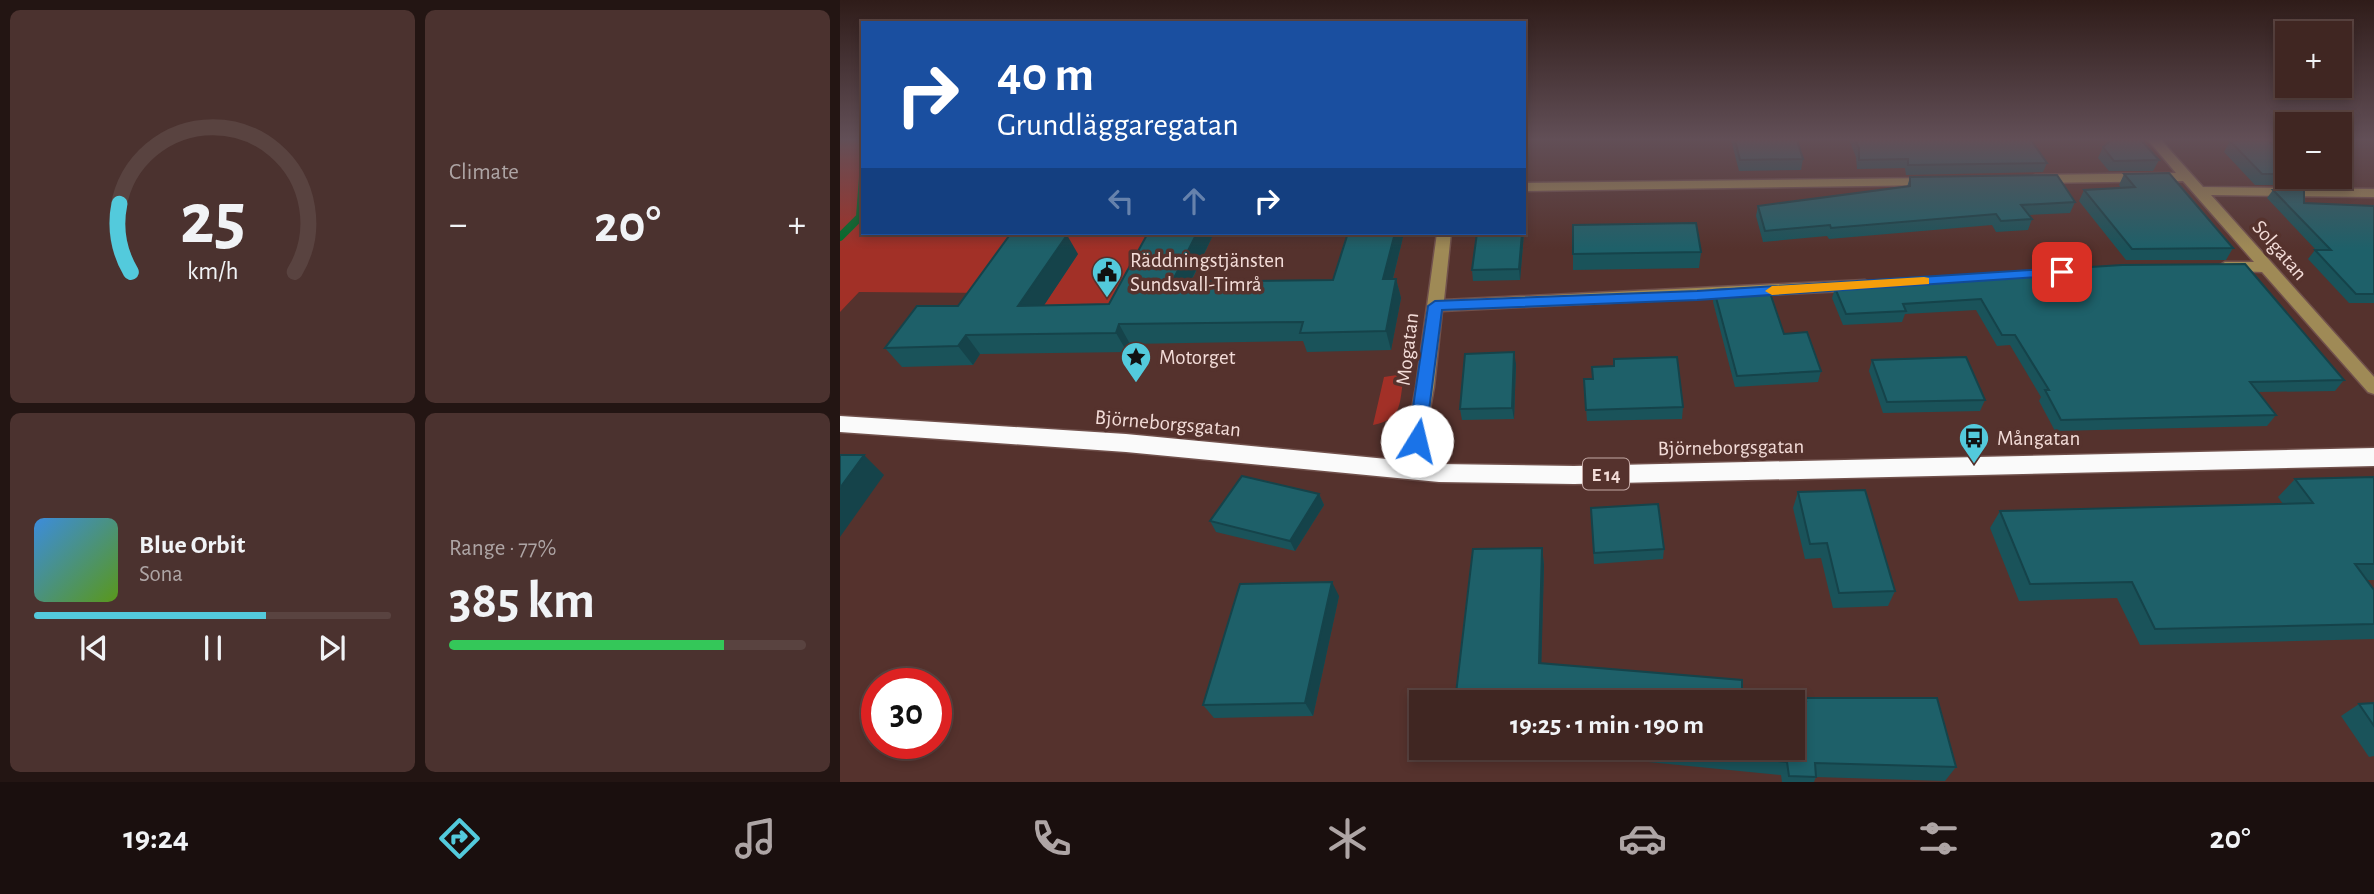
<!DOCTYPE html>
<meta charset="utf-8">
<style>
:root{--surface:#402622;--page:#4b322f;--text:#f1f3f6;--muted:#aea5a5;--line:#594340;--accent:#53cadc}
body{margin:0;font-family:"Alegreya Sans",sans-serif;background:var(--page);color:var(--text);height:100vh;display:flex;flex-direction:column;font-size:26px;white-space:nowrap}
*{box-sizing:border-box;margin:0}
p{font-size:23px;color:var(--muted)}
.icon{flex:none;width:38px;height:38px;fill:none;stroke:currentColor;stroke-width:2;stroke-linecap:round;stroke-linejoin:round}
.map{position:relative;flex:1;overflow:hidden}
.drawer{display:flex;flex-direction:column;gap:10px;padding:10px;background:#231513;width:840px}
.drawer>*{flex:none}
.hud{position:absolute;left:21px;top:21px;width:665px;height:214px;border-radius:0px;box-shadow:0 4px 10px #0003,0 0 0 2px var(--line);background:#1a4fa0;color:#fff;overflow:hidden}
.controls{position:absolute;left:1435px;top:21px;display:grid;gap:14px}
.controls a{display:grid;place-items:center;width:77px;height:77px;border-radius:0px;background:var(--surface);box-shadow:0 4px 10px #0003,0 0 0 2px var(--line);font-size:35px}
.speed{position:absolute;left:21px;top:668px;display:flex;gap:14px;font-size:35px;font-weight:700;text-align:center}
.speed>*{display:grid;place-content:center;width:91px;height:91px;border-radius:50%;background:var(--surface);box-shadow:0 4px 10px #0003,0 0 0 2px var(--line);line-height:1}
.speed .limit{border:10px solid #d22;background:#fff;color:#111}
.pin{position:absolute;display:grid;place-items:center;width:60px;height:60px;color:#fff;margin:-30px;border-radius:14px;box-shadow:0 4px 10px #0006}
.me{position:absolute;width:77px;margin:-38px;rotate:9deg;stroke-linejoin:round;filter:drop-shadow(0 0 5px #0008)}
.turn{display:flex;align-items:center;gap:24px;height:147px;padding:0 21px;font-size:32px}
.turn .icon{width:91px;height:91px;stroke-width:2.5}
.turn b{display:block;font-size:49px;line-height:60px}
.lanes{display:flex;align-items:center;height:66px;padding:0 21px;background:#0003;justify-content:center;gap:35px;direction:ltr}
.lanes .off{opacity:.35}
.big{font-size:52px;font-weight:600;line-height:1.1}
.drawer .tile{flex:1;display:flex;flex-direction:column;justify-content:center;gap:10px;min-width:0;padding:0 24px;border-radius:10px;background:var(--page)}
.drawer .dial{align-items:center;gap:0}
.dial svg{height:182px;overflow:visible;fill:none;stroke:var(--line);stroke-width:7;stroke-linecap:round;text-anchor:middle}
.dial text{fill:var(--text);stroke:none}
.song{display:flex;align-items:center;gap:21px}
.cover{width:84px;height:84px;border-radius:10px;background:linear-gradient(135deg,hsl(210 70% 55%),hsl(90 70% 35%))}
.played{height:7px;border-radius:4px;background:linear-gradient(90deg,var(--accent) 65%,var(--line) 65%)}
.keys{display:flex;justify-content:space-around;direction:ltr}
.heat{display:flex;justify-content:space-between;align-items:center;font-size:38px;direction:ltr}
.charge{height:10px;border-radius:5px;background:linear-gradient(90deg,#34c759 77%,var(--line) 0)}
.drawer .tiles{flex:1;display:grid;gap:10px;grid-template-columns:repeat(2,1fr)}
.trip{position:absolute;left:569px;top:690px;width:396px;height:70px;border-radius:0px;background:var(--surface);box-shadow:0 4px 10px #0003,0 0 0 2px var(--line);font-weight:600;line-height:70px;text-align:center}
.tabs{display:flex;height:112px;justify-content:space-around;align-items:center;background:#1a0f0e;color:var(--muted)}
.tabs .icon{width:49px;height:49px}
.tabs .on{color:var(--accent)}
.tabs b{font-size:32px;color:var(--text)}
main{display:flex;flex:1;min-height:0}
.map>svg:first-child{display:block}
.green{fill:#a23027}
.lines{fill:none;stroke-linecap:round;stroke-linejoin:round}
.stream{stroke:#016c2a;stroke-width:8}
.minor-casing{stroke:#71514c;stroke-width:3}
.highway-casing{stroke:#71514c;stroke-width:3}
.minor{fill:#9f8a56;fill-rule:evenodd}
.highway{fill:#fafafa;fill-rule:evenodd}
.wall{fill:#1a535a}
.shaded-wall{fill:#15434a}
.building{fill:#1e6069;stroke:#15434a;stroke-width:2}
.route{fill:#1a73e8;stroke:#114b97;stroke-width:2}
.slow{fill:#f59e0b}
.labels{text-anchor:middle;stroke-width:7;stroke-linejoin:round;paint-order:stroke}
.shield{fill:#55322d;stroke:#c4a9a5;stroke-width:2}
.shield-label{font-size:19px;font-weight:bold;fill:#f3dcd8}
.street-label{font-size:21px;fill:#f3dcd8;stroke:#55322d}
.poi-label{font-size:21px;fill:#f3dcd8;stroke:#55322d;text-anchor:start}
</style>
<main>
<section class="drawer">
<div class="tiles">
<div class="tile dial"><svg viewBox="0 0 100 80">
<path d="M14 69A42 42 0 1 1 86 69"/>
<path d="M14 69A42 42 0 0 1 9 39" stroke="#53cadc"/>
<text x="50" y="56" font-size="32" font-weight="700">25</text>
<text x="50" y="72" font-size="11">km/h</text>
</svg></div>
<div class="tile"><p>Climate</p>
<div class="heat"><a>−</a><b class="big">20°</b><a>+</a></div>
</div>
<div class="tile">
<div class="song"><i class="cover"></i><div><b>Blue Orbit</b><p>Sona</p></div></div>
<div class="played"></div>
<div class="keys"><svg class="icon" aria-label="previous" viewBox="0 0 24 24"><path d="M18 5L8 12l10 7zM5 5v14"/></svg><svg class="icon" aria-label="pause" viewBox="0 0 24 24"><path d="M8 5v14M16 5v14"/></svg><svg class="icon" aria-label="next" viewBox="0 0 24 24"><path d="M6 5l10 7-10 7zM19 5v14"/></svg></div>
</div>
<div class="tile"><p>Range · 77%</p><b class="big">385 km</b><div class="charge"></div></div>
</div>
</section>
<div class="map">
<svg width="1534" height="782" viewBox="0 0 1534 782">
<rect width="100%" height="100%" fill="#55322d"/>
<g class="green">
<polygon points="0,140 23,140 23,233 328,233 279,323 159,326 155,293 19,292 0,312"/>
<path d="M557 375H564C559 402 564 419 533 425L544 377Z"/>
</g>
<g class="lines">
<polyline class="stream" points="0,237 20,217 23,176"/>
<g class="minor-casing">
<g id="minor">
<polygon points="1308,140 1321,140 1363,187 1534,189 1534,197 1371,195 1534,377 1534,394 1528,392 1422,272 1380,270 1377,267 1385,262 1414,262 1343,181 1195,183 1188,179 1195,175 1336,173"/>
<polygon points="1090,178 1097,182 1095,185 684,191 684,183"/>
<polygon points="597,233 611,233 604,300 1025,280 1033,285 1025,290 602,311 594,387 579,469 577,474 570,477 563,474 561,469 576,387"/>
</g>
</g>
<g class="highway-casing">
<polygon id="highway" points="0,416 286,434 599,464 734,466 1534,448 1534,466 734,484 599,482 286,452 0,432"/>
</g>
<use href="#minor" class="minor"/>
<use href="#highway" class="highway"/>
</g>
<g class="wall">
<polygon points="891,140 957,140 963,159 961,170 899,171"/>
<polygon points="1009,140 1191,140 1207,163 1203,172 1066,175 1065,168 1017,169 1016,157"/>
<polygon points="1390,141 1447,159 1447,177 1463,177 1457,185 1415,185 1384,152"/>
<polygon points="1263,147 1319,160 1313,171 1269,171 1258,158"/>
<polygon points="1284,174 1393,248 1386,260 1286,260 1239,201 1244,190 1281,188 1279,185"/>
<polygon points="1070,177 1235,202 1230,213 1189,215 1192,219 1188,230 1156,232 1152,225 989,239 987,236 923,242 916,216 918,206 1067,187"/>
<polygon points="1433,190 1464,203 1534,206 1534,303 1509,303 1468,259 1475,250 1476,250 1427,198"/>
<polygon points="374,233 351,282 493,280 508,233 564,233 553,279 556,279 561,298 551,350 467,352 463,341 290,344 287,352 140,354 133,365 62,367 45,348 118,306 238,254 204,305 269,304"/>
<polygon points="684,233 680,280 633,281 632,270"/>
<polygon points="861,252 859,268 733,270 733,254"/>
<polygon points="1282,265 1504,380 1495,391 1418,392 1436,415 1427,426 1215,431 1199,401 1201,397 1170,345 1157,346 1136,310 1065,314 1062,322 1003,325 992,298 995,288 1003,287 1004,283"/>
<polygon points="874,290 916,291 944,334 981,371 978,382 895,387 873,302"/>
<polygon points="1032,360 1145,400 1140,411 1043,413 1029,371"/>
<polygon points="676,364 674,419 622,420 620,409"/>
<polygon points="744,379 843,407 842,419 747,421"/>
<polygon points="1534,477 1534,580 1527,580 1534,590 1534,639 1300,645 1277,598 1179,601 1150,528 1160,511 1443,504 1438,497 1455,479"/>
<polygon points="958,492 1055,591 1048,606 993,608 981,558 965,559 953,508"/>
<polygon points="479,494 484,505 455,551 376,532 370,521"/>
<polygon points="751,508 824,549 823,559 754,564"/>
<polygon points="702,548 704,565 701,663 902,698 964,701 965,698 1116,767 1105,781 976,777 974,782 942,782 941,775 655,747 952,747 615,702"/>
<polygon points="499,596 473,716 374,718 363,705"/>
<polygon points="1534,703 1534,756 1529,757 1501,716 1519,704"/>
</g>
<g class="shaded-wall">
<polygon points="689,140 689,151 687,180 684,182 684,171"/>
<polygon points="686,183 686,194 684,224 684,200"/>
<polygon points="357,233 374,233 341,301 332,282"/>
<polygon points="555,233 564,233 548,298 543,279"/>
<polygon points="682,233 684,233 680,280 679,269"/>
<polygon points="227,235 238,254 191,325 178,306"/>
<polygon points="556,279 561,298 551,350 546,331"/>
<polygon points="279,324 290,344 287,352 276,333"/>
<polygon points="126,335 140,354 133,365 118,346"/>
<polygon points="674,352 676,364 674,419 672,408"/>
<polygon points="24,455 44,475 0,537 0,488"/>
<polygon points="479,494 484,505 455,551 450,541"/>
<polygon points="702,548 704,565 701,678 699,663"/>
<polygon points="492,582 499,596 473,716 465,703"/>
</g>
<g class="building">
<polygon points="689,140 687,170 684,171 684,141"/>
<polygon points="895,140 957,140 963,159 900,160"/>
<polygon points="1015,140 1191,140 1207,163 1068,165 1068,159 1019,160 1019,148"/>
<polygon points="1271,140 1301,140 1319,160 1274,161 1263,147"/>
<polygon points="1428,140 1447,159 1447,174 1422,174 1390,141"/>
<polygon points="1329,173 1393,248 1292,249 1244,190 1295,187 1284,174"/>
<polygon points="1217,175 1235,202 1181,205 1192,219 1161,221 1156,214 991,228 990,225 925,231 918,206 1070,186 1070,177"/>
<polygon points="1433,190 1464,190 1464,203 1534,206 1534,294 1516,294 1475,250 1491,250"/>
<polygon points="856,223 861,252 733,254 733,225"/>
<polygon points="308,233 357,233 332,282 493,280 508,233 555,233 543,279 556,279 546,331 460,333 463,322 279,324 276,333 126,335 118,346 45,348 77,306 118,306 169,236 227,235 178,306 269,304"/>
<polygon points="637,233 682,233 679,269 632,270"/>
<polygon points="1405,264 1504,380 1410,382 1436,415 1221,420 1205,390 1209,390 1175,335 1162,335 1141,299 1063,304 1066,311 1006,314 995,288 1006,287 1004,283 1282,265"/>
<polygon points="915,288 916,291 929,290 944,334 967,332 981,371 897,376 874,290"/>
<polygon points="674,352 672,408 620,409 625,354"/>
<polygon points="837,357 843,407 746,410 744,379 753,379 752,367 774,366 774,359"/>
<polygon points="1126,357 1145,400 1047,402 1032,360"/>
<polygon points="0,455 24,455 0,488"/>
<polygon points="402,476 479,494 450,541 370,521"/>
<polygon points="1534,477 1534,564 1515,564 1534,590 1534,624 1315,629 1292,582 1190,584 1160,511 1473,503 1455,479"/>
<polygon points="1025,490 1055,591 999,593 987,543 970,544 958,492"/>
<polygon points="818,504 824,549 754,553 751,508"/>
<polygon points="702,548 699,663 902,680 902,698 966,701 965,698 1097,698 1116,767 975,763 976,777 949,776 947,762 798,747 952,747 952,702 615,702 633,549"/>
<polygon points="492,582 465,703 363,705 400,584"/>
<polygon points="1534,703 1534,726 1519,704"/>
</g>
<linearGradient id="sky" x2="0" y2="1"><stop stop-color="#2f1c19"/><stop offset="0.56" stop-color="#624f57"/><stop offset="1" stop-color="#624f57" stop-opacity="0"/></linearGradient>
<rect width="1534" height="249" fill="url(#sky)"/>
<polygon class="route" points="1222,268 1228,272 1226,275 857,300 602,310 585,441 583,446 571,446 568,441 588,306 595,301 857,291"/>
<polygon class="slow" points="1084,277 1089,278 1089,284 932,295 925,291 932,286"/>
<defs>
<g id="civic-pin" transform="scale(1.575)"><path d="M0 17L-7.5 6A9.5 9.5 0 1 1 7.5 6Z" fill="#53cadc" stroke="#55322d"/><path d="M-.6-6.5H3V-4.5H.6V-3L4-1V1h2V6H-6V1h2V-1L-.6-3ZM-1.2 2.5V6h2.4V2.5Z" fill="#111"/></g>
<g id="sight-pin" transform="scale(1.575)"><path d="M0 17L-7.5 6A9.5 9.5 0 1 1 7.5 6Z" fill="#53cadc" stroke="#55322d"/><path d="M0-6L1.8-2.2L6-1.7L2.9 1.2L3.7 5.4L0 3.3L-3.7 5.4L-2.9 1.2L-6-1.7L-1.8-2.2Z" fill="#111"/></g>
<g id="bus-pin" transform="scale(1.575)"><path d="M0 17L-7.5 6A9.5 9.5 0 1 1 7.5 6Z" fill="#53cadc" stroke="#55322d"/><path d="M-5-6H5V4H4V6H2V4H-2V6H-4V4H-5ZM-3.5-4V0h7V-4ZM-3.5 1.2v1.5H-2V1.2ZM2 1.2v1.5H3.5V1.2Z" fill="#111"/></g>
</defs>
<g fill-rule="evenodd">
<use href="#civic-pin" x="267" y="272"/>
<use href="#sight-pin" x="296" y="357"/>
<use href="#bus-pin" x="1134" y="438"/>
</g>
<g class="labels">
<rect class="shield" x="743" y="458.5" width="46" height="31" rx="5"/>
<g class="shield-label">
<text x="766" y="481">E 14</text>
</g>
<g class="street-label">
<text transform="translate(1440 250) rotate(49)" y="7">Solgatan</text>
<text transform="translate(567 349) rotate(-83)" y="7">Mogatan</text>
<text transform="translate(328 423) rotate(5)" y="7">Björneborgsgatan</text>
<text transform="translate(891 447) rotate(-1)" y="7">Björneborgsgatan</text>
</g>
<g class="poi-label">
<text x="290" y="267">Räddningstjänsten<tspan x="290" dy="24">Sundsvall-Timrå</tspan></text>
<text x="319" y="364">Motorget</text>
<text x="1157" y="445">Mångatan</text>
</g>
</g>
</svg>
<div class="controls">
<a>+</a>
<a>−</a>
</div>
<div class="speed"><div class="limit">30</div></div>
<div class="pin" style="left:1222px;top:272px;background:#d93025"><svg class="icon" aria-label="arrive" viewBox="0 0 24 24"><path d="M6 21V4h12l-3 4 3 4H6"/></svg></div>
<svg class="me" style="left:577px;top:441px" viewBox="-20 -20 40 40"><circle r="19" fill="#fff"/><path d="M0-13L10 11 0 6-10 11z" fill="#1a73e8"/></svg>
<div class="trip">19:25 · 1 min · 190 m</div>
<div class="hud">
<div class="turn"><svg class="icon" aria-label="right" viewBox="0 0 24 24"><path d="M7 20v-9h11M14 6l5 5-5 5"/></svg><div><b>40 m</b>Grundläggaregatan</div></div>
<div class="lanes"><svg class="icon off" aria-label="left" viewBox="0 0 24 24"><path d="M17 20v-9H6M10 6l-5 5 5 5"/></svg><svg class="icon off" aria-label="ahead" viewBox="0 0 24 24"><path d="M12 20V5M6 11l6-6 6 6"/></svg><svg class="icon" aria-label="right" viewBox="0 0 24 24"><path d="M7 20v-9h11M14 6l5 5-5 5"/></svg></div>
</div>
</div>
</main>
<nav class="tabs">
<b>19:24</b>
<svg class="icon on" aria-label="directions" viewBox="0 0 24 24"><path d="M12 3l9 9-9 9-9-9zM9 14v-3h6M13 9l2 2-2 2"/></svg>
<svg class="icon" aria-label="music" viewBox="0 0 24 24"><path d="M9 18V5l10-2v13"/><circle cx="6" cy="18" r="3"/><circle cx="16" cy="16" r="3"/></svg>
<svg class="icon" aria-label="phone" viewBox="0 0 24 24"><path d="M5 4h4l2 5-3 2q2 4 5 5l2-3 5 2v4C11 20 4 13 5 4z"/></svg>
<svg class="icon" aria-label="climate" viewBox="0 0 24 24"><path d="M12 3v18M4 7l16 10M4 17L20 7"/></svg>
<svg class="icon" aria-label="car" viewBox="0 0 24 24"><path d="M5 17H2v-5l4-1 3-4h7l3 4 3 1v5h-3M9 17h6M6 11h13"/><circle cx="7" cy="17" r="2"/><circle cx="17" cy="17" r="2"/></svg>
<svg class="icon" aria-label="filters" viewBox="0 0 24 24"><path d="M4 7h16M4 17h16"/><circle cx="9" cy="7" r="2"/><circle cx="15" cy="17" r="2"/></svg>
<b>20°</b>
</nav>
